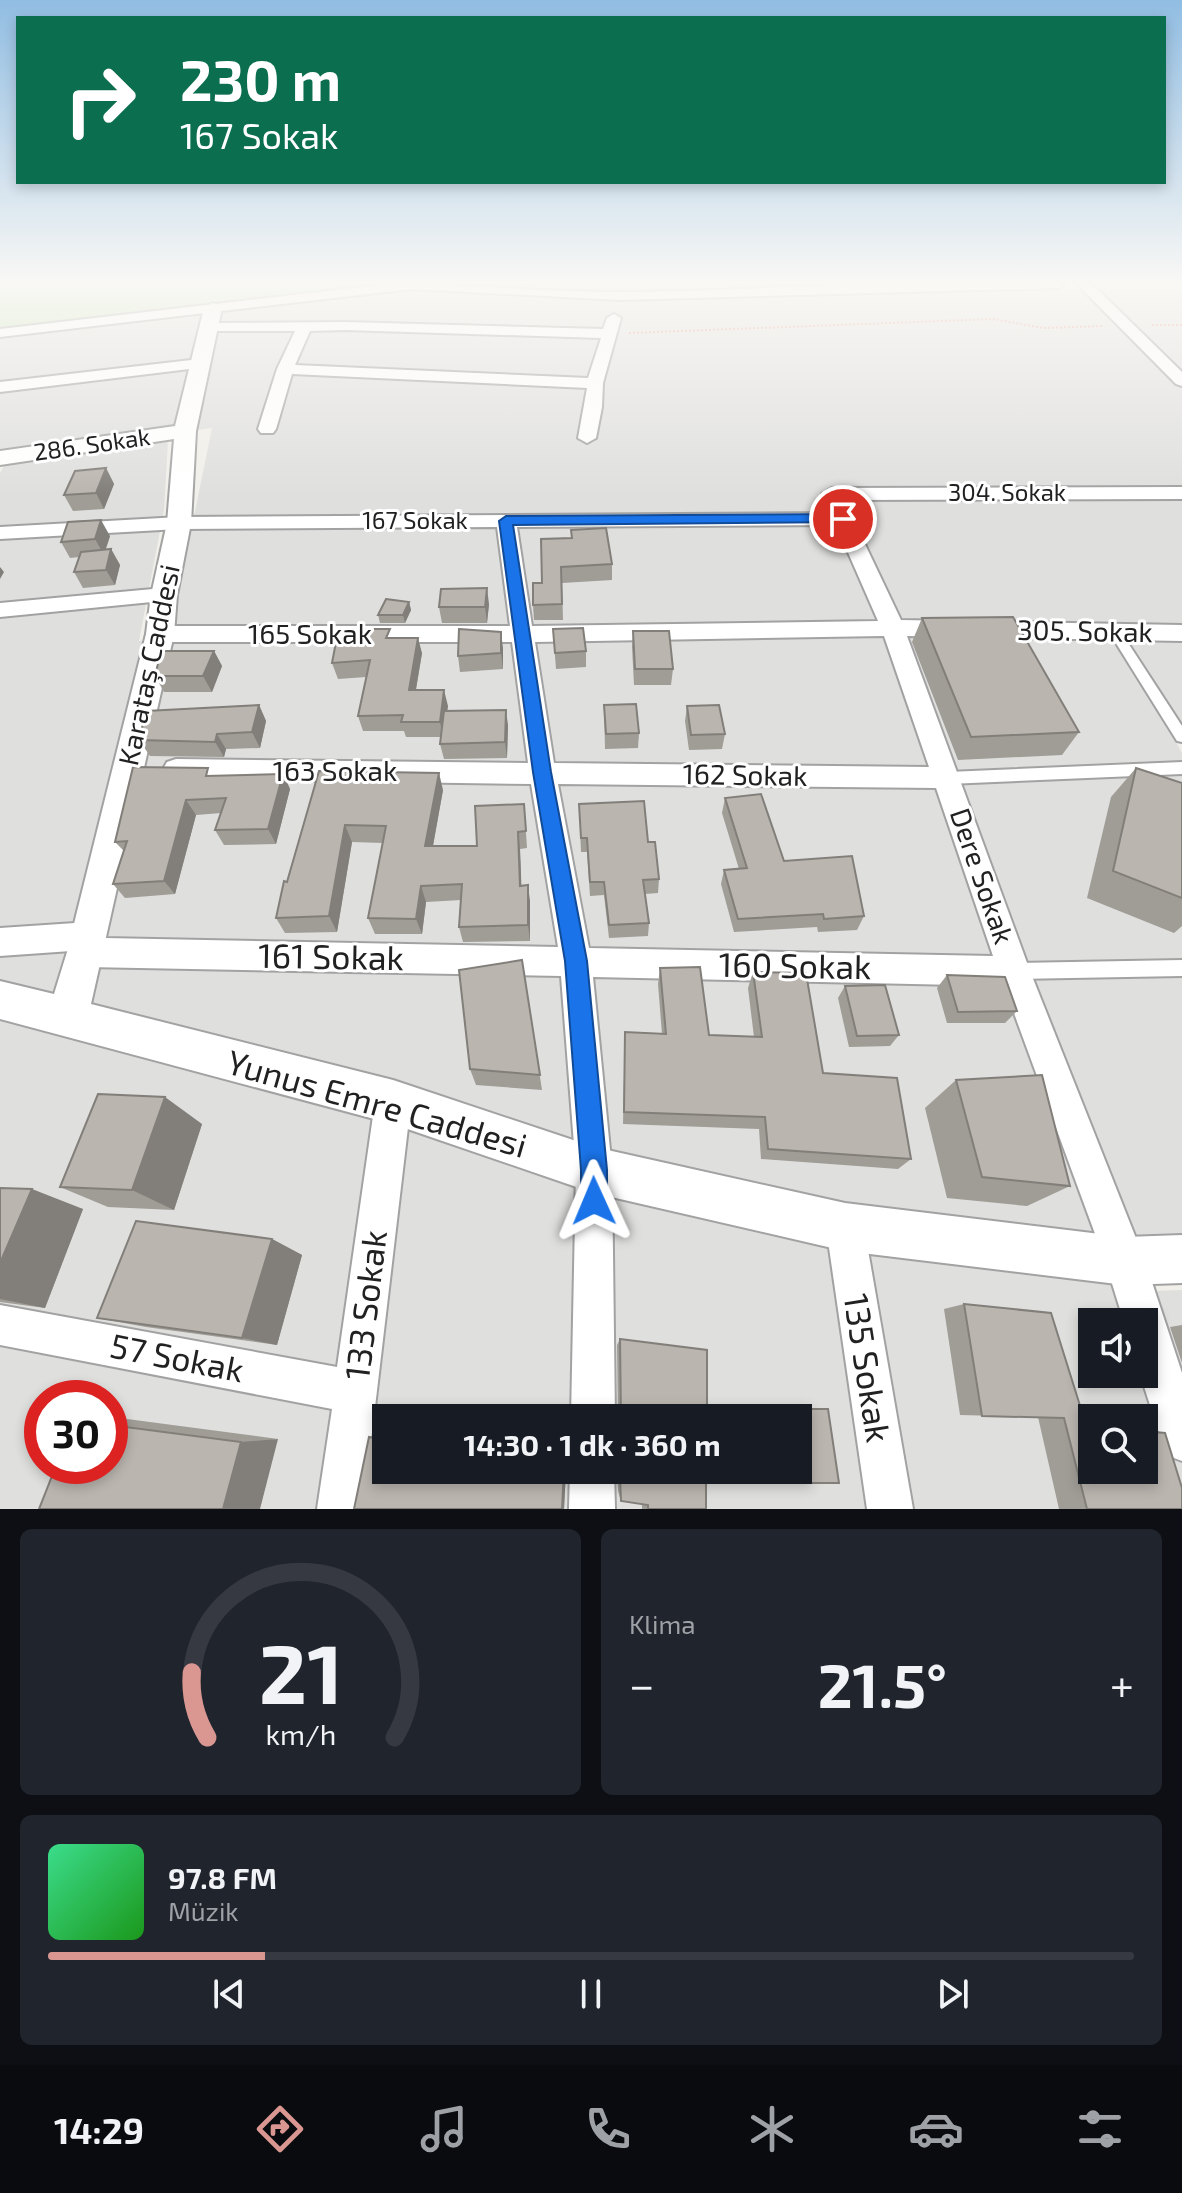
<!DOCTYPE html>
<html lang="tr">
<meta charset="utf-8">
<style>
:root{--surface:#171b24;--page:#20242c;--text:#f1f3f6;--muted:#9ea1a6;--line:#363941;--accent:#da9791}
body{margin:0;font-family:"Exo 2",sans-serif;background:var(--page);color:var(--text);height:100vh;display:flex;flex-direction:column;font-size:30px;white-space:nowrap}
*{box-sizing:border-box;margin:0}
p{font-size:26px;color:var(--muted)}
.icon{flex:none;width:44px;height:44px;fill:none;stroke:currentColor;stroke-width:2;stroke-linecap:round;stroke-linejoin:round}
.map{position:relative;height:1509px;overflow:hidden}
.details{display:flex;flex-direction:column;gap:20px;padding:20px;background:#0d0f14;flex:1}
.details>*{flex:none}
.banner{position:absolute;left:16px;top:16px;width:1150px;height:168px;border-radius:0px;box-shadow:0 4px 12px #0003;background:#0b6e4f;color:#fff;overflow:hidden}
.fabs{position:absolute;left:1078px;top:1308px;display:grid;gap:16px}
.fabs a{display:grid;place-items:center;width:80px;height:80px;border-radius:0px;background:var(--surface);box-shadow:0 4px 12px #0003;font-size:40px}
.speed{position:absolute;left:24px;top:1380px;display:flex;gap:16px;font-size:40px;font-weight:700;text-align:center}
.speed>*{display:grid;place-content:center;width:104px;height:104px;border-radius:50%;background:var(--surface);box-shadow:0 4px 12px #0003;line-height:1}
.speed .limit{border:12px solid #d22;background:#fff;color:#111}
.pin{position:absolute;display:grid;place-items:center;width:68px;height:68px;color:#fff;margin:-34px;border:4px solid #fff;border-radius:50%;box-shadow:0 2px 8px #0007}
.me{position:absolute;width:88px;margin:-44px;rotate:359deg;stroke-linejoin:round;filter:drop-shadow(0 0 6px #0008)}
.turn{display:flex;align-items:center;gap:28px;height:168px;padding:0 32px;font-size:36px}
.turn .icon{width:104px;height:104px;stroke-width:2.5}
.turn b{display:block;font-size:56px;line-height:68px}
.big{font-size:60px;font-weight:700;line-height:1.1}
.details .widget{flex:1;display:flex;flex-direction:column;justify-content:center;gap:12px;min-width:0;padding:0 28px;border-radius:12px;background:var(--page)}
.details .dial{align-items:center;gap:0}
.dial svg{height:208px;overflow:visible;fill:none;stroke:var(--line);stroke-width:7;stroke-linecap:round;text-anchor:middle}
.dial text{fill:var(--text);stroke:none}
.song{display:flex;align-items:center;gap:24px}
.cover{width:96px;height:96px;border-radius:12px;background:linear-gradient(135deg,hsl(150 70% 55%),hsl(120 70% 35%))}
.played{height:8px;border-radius:4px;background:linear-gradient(90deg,var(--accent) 20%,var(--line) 20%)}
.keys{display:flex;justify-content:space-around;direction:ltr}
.heat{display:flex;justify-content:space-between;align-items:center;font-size:44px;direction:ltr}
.details .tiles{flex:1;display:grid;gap:20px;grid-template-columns:1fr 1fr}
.widget:last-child{grid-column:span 2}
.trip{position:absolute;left:372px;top:1404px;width:440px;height:80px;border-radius:0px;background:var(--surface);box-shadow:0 4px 12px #0003;font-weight:700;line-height:80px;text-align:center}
.dock{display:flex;height:128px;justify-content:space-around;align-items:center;background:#090b0e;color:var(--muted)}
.dock .icon{width:56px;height:56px}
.dock .current{color:var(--accent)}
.dock b{font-size:36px;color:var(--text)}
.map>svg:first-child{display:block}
.residential{fill:#dfdfde;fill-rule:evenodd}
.grass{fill:#c8e4b5}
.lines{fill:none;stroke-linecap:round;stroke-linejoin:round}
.service-casing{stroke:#a2a2a2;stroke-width:4}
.minor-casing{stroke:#a2a2a2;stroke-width:4}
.tertiary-casing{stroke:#a2a2a2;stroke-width:4}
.path{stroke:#ec957f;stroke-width:2;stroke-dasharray:2 2;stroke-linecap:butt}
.service{fill:#fff;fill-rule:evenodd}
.minor{fill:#fff;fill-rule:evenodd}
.tertiary{fill:#fff;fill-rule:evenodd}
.wall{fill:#a09c96}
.shaded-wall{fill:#827f7a}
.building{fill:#bab5af;stroke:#827f7a;stroke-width:2}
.route{fill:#1a73e8;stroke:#114b97;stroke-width:2}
.labels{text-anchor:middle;stroke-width:6;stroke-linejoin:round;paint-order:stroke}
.far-street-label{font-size:24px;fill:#212121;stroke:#fff}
.street-label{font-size:28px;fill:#212121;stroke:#fff}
.near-street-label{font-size:34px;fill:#212121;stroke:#fff}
</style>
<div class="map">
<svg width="1182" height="1509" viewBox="0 0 1182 1509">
<rect width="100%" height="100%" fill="#f1efe9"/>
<g class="residential">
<polygon points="1182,286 1182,488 831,492 838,516 499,516 514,630 171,629 212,428 0,455 0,339 404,289 620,296"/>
<path d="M168 441 164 510 139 641 524 634 514 528 840 521 1124 1292 1182 1290V1509H0V473L7 461ZM1092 1322H1144V1374H1092ZM42 1398H110V1466H42ZM386 1418H798V1470H386ZM1092 1418H1144V1470H1092Z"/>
<polygon points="1182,494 1182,630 894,627 835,496"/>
<polygon points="895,629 1115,634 1182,753 1182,1246 1131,1248"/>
<polygon points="1182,635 1182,733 1121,637"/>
</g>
<g class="grass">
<polygon points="0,284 390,284 0,328"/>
<polygon points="475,284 842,284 591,292"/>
</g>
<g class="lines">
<g class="service-casing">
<g id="service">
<polygon points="1115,628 1119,629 1182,726 1182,742 1177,741 1109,632"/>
<polygon points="1182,762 1182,774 948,784 943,782 941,778 943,774 948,772"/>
<polygon points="1182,960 1182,976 1014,979 1008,977 1005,971 1008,965 1014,963"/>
</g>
</g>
<g class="minor-casing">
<g id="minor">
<path d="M387 284C465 284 544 292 623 292 770 291 918 276 1065 284L1058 288 620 300 411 289 0 337V329Z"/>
<polygon points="1077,284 1092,284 1182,372 1182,386 1176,384"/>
<path d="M614 314 621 318 603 383 602 407 596 438 587 443 578 438 587 388 292 374 276 429 273 433H261L258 429 277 369 295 331H209L202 327 209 323 345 322 603 329 607 318ZM345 330 601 338 588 378 295 365 310 331Z"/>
<polygon points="200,359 208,364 206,367 0,392 0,382"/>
<path d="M1182 487V499L844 500 901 620 1182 625V641L907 636 1030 971 1145 1261 1182 1373V1461L1166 1455 1140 1374H1144V1322H1124L1105 1261 1004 986 593 977 612 1170 615 1418H571L576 1170 561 976 86 967 75 962 71 951 0 956V928L90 922 101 926 105 938 558 947 531 784 176 779 167 776 163 769 167 762 176 759 528 763 512 642H160L152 640 149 634 152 628 160 626H510L497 527 179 529 0 539V527L179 517 831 513 822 494 832 488ZM836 525 878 621 532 626 517 527ZM884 636 929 767 554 763 535 642ZM558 784 936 788 993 956 589 948Z"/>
<polygon points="164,588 172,590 175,595 172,600 0,617 0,603"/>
<polygon points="393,1084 405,1090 411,1102 363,1509 317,1509 332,1409 0,1345 0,1305 337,1367 375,1102 381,1090"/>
<polygon points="845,1208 859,1213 864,1227 913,1509 867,1509 826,1227 831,1213"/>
<polygon points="570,1470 614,1470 615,1509 569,1509"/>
</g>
</g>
<g class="tertiary-casing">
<polygon id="tertiary" points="213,303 222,308 196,431 191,523 177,595 174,634 91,1004 393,1080 594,1147 845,1203 1125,1237 1182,1235 1182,1283 1125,1285 845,1251 594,1193 393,1124 0,1019 0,981 54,994 67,952 146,634 151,595 167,523 174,439 0,465 0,451 175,426 204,308"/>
</g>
<g class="path">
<polyline points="1152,325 1182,325"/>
<polyline points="629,333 993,319 1043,328 1104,326"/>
</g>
<use href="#service" class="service"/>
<use href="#minor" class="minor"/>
<use href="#tertiary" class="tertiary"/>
</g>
<g class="wall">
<polygon points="106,468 114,484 104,509 73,511 64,495"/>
<polygon points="571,530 612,564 612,580 562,583 563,620 534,620 533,605 542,583 571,538"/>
<polygon points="110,536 105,550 111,549 120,565 115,585 83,588 74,572 79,557 70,558 61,542"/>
<polygon points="409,602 411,610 405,623 380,623 378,615"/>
<polygon points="489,604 487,623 442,623 439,607"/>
<polygon points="922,618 1079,732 1062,755 958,760 912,642"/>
<polygon points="553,629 586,651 586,667 556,669"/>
<polygon points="633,631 673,669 671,685 634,685 632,647"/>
<polygon points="392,638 422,653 416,690 448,706 447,711 508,725 507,758 444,759 440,744 441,737 406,737 404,731 363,731 358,716 366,677 338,679 332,663"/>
<polygon points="503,648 503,669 460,672 458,656"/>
<polygon points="214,651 222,666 212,692 164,692 155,676"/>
<polygon points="259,705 266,721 260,748 226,749 224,757 150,756 139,740"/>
<polygon points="604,705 639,733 638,748 605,749"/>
<polygon points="687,706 725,734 722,749 689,750 685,721"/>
<polygon points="1136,768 1182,898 1182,926 1174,933 1087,898 1111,797"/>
<polygon points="319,771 443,790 433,846 477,846 524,804 527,848 520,849 521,886 530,901 530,941 463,942 459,927 461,900 426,902 422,934 375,934 368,918 383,843 352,842 337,932 285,933 276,918"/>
<polygon points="283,774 290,789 276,844 224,845 215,830 221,813 196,815 175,894 125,898 113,884 124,851 115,842 212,776"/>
<polygon points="725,798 784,861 864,916 857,930 818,932 817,927 734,932 721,884 724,870 739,869 722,813"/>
<polygon points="579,804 648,842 659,879 658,893 645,894 649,923 648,936 609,938 604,895 590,896 587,852 581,852"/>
<polygon points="522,960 542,1090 476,1085 470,1069"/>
<polygon points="660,968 709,1035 754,1037 748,988 753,972 823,1073 911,1159 898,1169 761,1159 759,1129 623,1124 625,1032 662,1034 658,984"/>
<polygon points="947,975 1017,1011 1005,1023 947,1023 937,988"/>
<polygon points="845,986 899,1035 890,1046 849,1047 838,998"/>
<polygon points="956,1080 1070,1186 1027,1206 947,1198 925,1108"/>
<polygon points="202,1124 174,1210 108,1207 60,1187"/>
<polygon points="0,1188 83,1209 45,1308 0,1302"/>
<polygon points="272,1239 302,1255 277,1345 146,1327 97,1318"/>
<polygon points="964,1304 1087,1428 1182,1509 1059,1509 1038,1417 960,1415 944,1309"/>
<polygon points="1182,1325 1182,1363 1170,1327"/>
<polygon points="620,1339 707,1418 618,1418 617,1345"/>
<polygon points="773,1409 828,1409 839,1483 789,1483 781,1480 780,1470 798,1470 798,1418 774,1418"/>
<polygon points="110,1419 127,1419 278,1439 110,1466"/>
<polygon points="386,1435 386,1470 566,1470 564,1509 354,1509 369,1437"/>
<polygon points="609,1470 706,1470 706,1509 642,1509 642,1504 621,1501 618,1491 617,1476 610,1474"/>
</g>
<g class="shaded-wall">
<polygon points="106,468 114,484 104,509 96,493"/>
<polygon points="101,520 110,536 104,555 95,539"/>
<polygon points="111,549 120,565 115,585 106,570"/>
<polygon points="0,567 4,572 0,579"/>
<polygon points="487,588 489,604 487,623 485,607"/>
<polygon points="409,602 411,610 405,623 403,615"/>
<polygon points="501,632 503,648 503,669 501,653"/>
<polygon points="418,638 422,653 413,706 409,690"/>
<polygon points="214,651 222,666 212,692 203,676"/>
<polygon points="444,690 448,706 443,737 440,722"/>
<polygon points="259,705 266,721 260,748 252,732"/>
<polygon points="506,710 508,725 507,758 505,742"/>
<polygon points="217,734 226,749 224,757 215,742"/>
<polygon points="439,773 443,790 430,862 425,846"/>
<polygon points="283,774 290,789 276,844 268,829"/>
<polygon points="186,800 196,815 175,894 164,881"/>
<polygon points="345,825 352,842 337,932 329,916"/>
<polygon points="518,832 520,849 522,901 520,886"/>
<polygon points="528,885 530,901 530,941 528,925"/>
<polygon points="421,886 426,902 422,934 416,919"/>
<polygon points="165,1097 202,1124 174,1210 132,1190"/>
<polygon points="32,1189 83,1209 45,1308 0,1299 0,1263"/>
<polygon points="272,1239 302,1255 277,1345 242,1338"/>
<polygon points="278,1439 260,1509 223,1509 241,1442"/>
<polygon points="564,1470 566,1470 564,1509 562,1509"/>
</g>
<g class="building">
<polygon points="106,468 96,493 64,495 75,471"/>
<polygon points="101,520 95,539 61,542 68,522"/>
<polygon points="606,528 612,564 561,567 562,604 533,605 533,583 542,583 541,539 572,538 571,530"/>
<polygon points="111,549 106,570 74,572 81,552"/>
<polygon points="487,588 485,607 439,607 441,589"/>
<polygon points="386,599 409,602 403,615 378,615"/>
<polygon points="1013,617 1079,732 971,737 922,618"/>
<polygon points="583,628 586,651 555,653 553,629"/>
<polygon points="365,629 390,629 386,638 418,638 409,690 444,690 440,722 401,722 403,715 358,716 370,660 332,663 336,642 359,641"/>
<polygon points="459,629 501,632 501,653 458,656"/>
<polygon points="633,631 669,631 673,669 635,669"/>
<polygon points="161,651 214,651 203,676 155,676"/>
<polygon points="636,704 639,733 606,734 604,705"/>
<polygon points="259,705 252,732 217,734 215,742 139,740 146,711"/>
<polygon points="719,705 725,734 691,735 687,706"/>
<polygon points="506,710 505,742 440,744 444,711"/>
<polygon points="133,767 208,768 206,776 283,774 268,829 215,830 226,798 186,800 164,881 113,884 127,841 115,842"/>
<polygon points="1136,768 1182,783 1182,898 1113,871"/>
<polygon points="319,771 439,773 425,846 477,846 475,806 524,804 526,831 518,832 520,886 528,885 528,925 459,927 462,884 421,886 416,919 368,918 386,826 345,825 329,916 276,918 284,881 287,882"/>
<polygon points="761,794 784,861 852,856 864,916 824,919 823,914 738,919 724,870 747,868 725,798"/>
<polygon points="644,801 648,842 655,842 659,879 643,880 649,923 609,925 604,882 590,882 587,838 581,838 579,804"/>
<polygon points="522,960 540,1075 470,1069 459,970"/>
<polygon points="700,967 709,1035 762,1037 753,972 806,973 823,1073 897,1078 911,1159 768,1149 765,1117 624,1112 625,1032 666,1034 660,968"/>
<polygon points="947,975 1005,977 1017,1011 958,1012"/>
<polygon points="885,985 899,1035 857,1036 845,986"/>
<polygon points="1042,1075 1070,1186 982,1177 956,1080"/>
<polygon points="98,1094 165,1097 132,1190 60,1187"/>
<polygon points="0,1188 32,1189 0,1263"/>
<polygon points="136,1221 272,1239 242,1338 97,1318"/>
<polygon points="964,1304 1051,1313 1087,1428 1092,1428 1092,1470 1144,1470 1144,1431 1165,1433 1182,1488 1182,1509 1087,1509 1064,1418 982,1416"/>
<polygon points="620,1339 707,1350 707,1418 621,1418"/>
<polygon points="780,1409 828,1409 839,1483 789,1483 788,1470 798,1470 798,1418 781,1418"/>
<polygon points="110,1425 241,1442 223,1509 39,1509 56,1466 110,1466"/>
<polygon points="369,1437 386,1440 386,1470 564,1470 562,1509 354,1509"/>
<polygon points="610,1470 706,1470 706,1509 648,1509 648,1505 621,1501 620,1477 610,1474"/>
</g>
<linearGradient id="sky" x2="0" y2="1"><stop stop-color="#91bde2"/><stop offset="0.57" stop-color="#f9f8f5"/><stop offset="1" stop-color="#f9f8f5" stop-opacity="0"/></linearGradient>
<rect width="1182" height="495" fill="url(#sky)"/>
<polygon class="route" points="843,514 850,519 848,522 513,525 551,772 587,961 607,1170 607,1201 603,1210 594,1214 585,1210 581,1201 581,1170 565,961 533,772 499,521 506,516"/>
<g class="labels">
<g class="far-street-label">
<text transform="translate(92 445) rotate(-8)" y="8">286. Sokak</text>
<text x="1007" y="501">304. Sokak</text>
<text x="415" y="529">167 Sokak</text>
</g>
<g class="street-label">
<text transform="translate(1085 631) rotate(1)" y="10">305. Sokak</text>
<text x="310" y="644">165 Sokak</text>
<text transform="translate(149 665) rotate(-78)" y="10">Karataş Caddesi</text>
<text x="335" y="781">163 Sokak</text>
<text transform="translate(745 775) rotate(1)" y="10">162 Sokak</text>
<text transform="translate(982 876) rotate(71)" y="10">Dere Sokak</text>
</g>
<g class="near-street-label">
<text transform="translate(331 957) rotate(1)" y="12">161 Sokak</text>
<text transform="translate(795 966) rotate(1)" y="12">160 Sokak</text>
<text transform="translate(377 1104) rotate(16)" y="12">Yunus Emre Caddesi</text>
<text transform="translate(366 1305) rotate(-83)" y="12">133 Sokak</text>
<text transform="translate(177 1358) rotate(11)" y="12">57 Sokak</text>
<text transform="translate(867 1368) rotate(81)" y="12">135 Sokak</text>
</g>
</g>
</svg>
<div class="fabs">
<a><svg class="icon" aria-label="sound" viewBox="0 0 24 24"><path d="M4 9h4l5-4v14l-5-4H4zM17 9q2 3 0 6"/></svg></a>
<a><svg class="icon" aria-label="search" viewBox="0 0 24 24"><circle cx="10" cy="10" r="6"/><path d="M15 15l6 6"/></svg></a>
</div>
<div class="speed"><div class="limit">30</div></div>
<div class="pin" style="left:843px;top:519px;background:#d93025"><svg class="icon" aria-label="arrive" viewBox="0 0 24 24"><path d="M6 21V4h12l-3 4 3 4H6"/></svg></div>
<svg class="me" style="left:594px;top:1201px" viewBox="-20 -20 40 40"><path d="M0-17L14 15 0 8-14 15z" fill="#1a73e8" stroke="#fff" stroke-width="4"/></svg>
<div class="trip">14:30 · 1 dk · 360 m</div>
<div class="banner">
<div class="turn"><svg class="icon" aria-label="right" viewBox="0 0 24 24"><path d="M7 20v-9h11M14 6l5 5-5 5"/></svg><div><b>230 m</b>167 Sokak</div></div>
</div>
</div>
<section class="details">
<div class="tiles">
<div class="widget dial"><svg viewBox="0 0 100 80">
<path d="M14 69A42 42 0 1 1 86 69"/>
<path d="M14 69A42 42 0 0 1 8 44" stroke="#da9791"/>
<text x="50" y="56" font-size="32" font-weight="700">21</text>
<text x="50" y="72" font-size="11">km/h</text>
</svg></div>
<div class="widget"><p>Klima</p>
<div class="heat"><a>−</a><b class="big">21.5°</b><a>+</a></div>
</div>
<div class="widget">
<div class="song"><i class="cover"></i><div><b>97.8 FM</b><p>Müzik</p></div></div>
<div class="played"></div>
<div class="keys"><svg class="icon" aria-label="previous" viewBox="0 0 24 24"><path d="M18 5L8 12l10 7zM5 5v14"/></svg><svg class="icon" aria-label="pause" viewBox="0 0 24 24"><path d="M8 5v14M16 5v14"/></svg><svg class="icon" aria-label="next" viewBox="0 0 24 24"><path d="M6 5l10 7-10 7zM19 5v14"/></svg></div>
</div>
</div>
</section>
<nav class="dock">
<b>14:29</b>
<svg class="icon current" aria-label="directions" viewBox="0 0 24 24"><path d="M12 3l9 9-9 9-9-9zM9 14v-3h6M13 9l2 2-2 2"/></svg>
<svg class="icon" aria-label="music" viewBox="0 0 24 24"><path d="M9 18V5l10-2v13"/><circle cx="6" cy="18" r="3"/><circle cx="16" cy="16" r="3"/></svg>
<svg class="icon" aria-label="phone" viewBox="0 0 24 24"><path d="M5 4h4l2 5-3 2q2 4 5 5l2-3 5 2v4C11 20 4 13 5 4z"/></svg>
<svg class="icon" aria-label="climate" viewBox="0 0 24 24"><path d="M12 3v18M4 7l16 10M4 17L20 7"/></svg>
<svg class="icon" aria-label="car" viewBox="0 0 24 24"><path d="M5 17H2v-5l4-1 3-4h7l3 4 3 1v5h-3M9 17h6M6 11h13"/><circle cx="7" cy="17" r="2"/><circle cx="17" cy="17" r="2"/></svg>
<svg class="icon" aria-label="filters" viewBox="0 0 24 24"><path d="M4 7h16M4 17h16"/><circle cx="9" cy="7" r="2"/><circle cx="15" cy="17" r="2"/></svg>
</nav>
